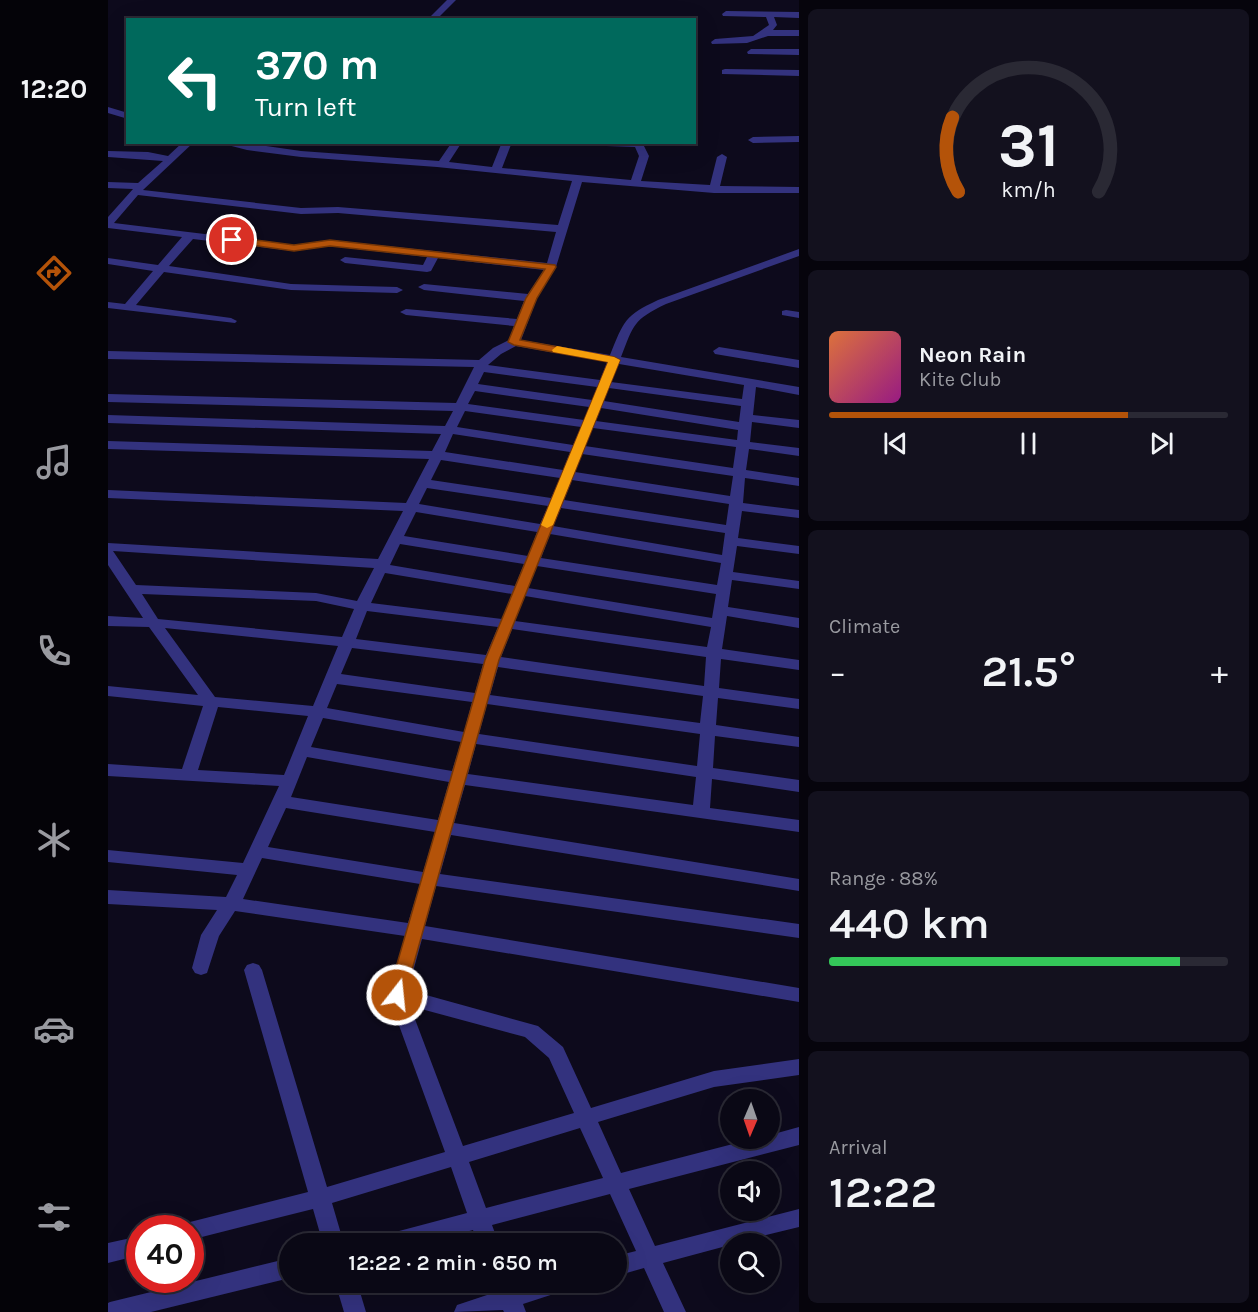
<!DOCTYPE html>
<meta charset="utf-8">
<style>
:root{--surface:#0a0815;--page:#13111e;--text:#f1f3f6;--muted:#999aa0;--line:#2a2934;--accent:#b45309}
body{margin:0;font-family:Karla,sans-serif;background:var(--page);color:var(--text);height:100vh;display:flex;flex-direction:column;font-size:22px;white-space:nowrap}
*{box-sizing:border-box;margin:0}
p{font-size:20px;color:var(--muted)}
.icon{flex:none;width:33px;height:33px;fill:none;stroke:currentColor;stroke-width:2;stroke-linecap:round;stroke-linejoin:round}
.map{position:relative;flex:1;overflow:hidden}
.sheet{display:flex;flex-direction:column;gap:9px;padding:9px;background:#06040c;width:459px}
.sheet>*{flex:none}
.top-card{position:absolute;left:18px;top:18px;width:570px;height:126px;border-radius:0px;box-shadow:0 6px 24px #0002,0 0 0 2px var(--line);background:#00695c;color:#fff;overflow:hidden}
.needle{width:39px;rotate:182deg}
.tools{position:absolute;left:612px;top:1089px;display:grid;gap:12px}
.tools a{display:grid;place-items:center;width:60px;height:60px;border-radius:50%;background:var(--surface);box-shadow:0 6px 24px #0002,0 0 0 2px var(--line);font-size:30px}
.speed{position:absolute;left:18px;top:1215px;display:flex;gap:12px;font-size:30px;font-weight:700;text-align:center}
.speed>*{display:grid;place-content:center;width:78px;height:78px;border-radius:50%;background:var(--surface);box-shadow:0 6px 24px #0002,0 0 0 2px var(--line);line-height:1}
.speed .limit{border:9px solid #d22;background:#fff;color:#111}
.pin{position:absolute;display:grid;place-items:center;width:51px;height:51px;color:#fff;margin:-26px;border:3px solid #fff;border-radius:50%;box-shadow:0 2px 6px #0007}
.me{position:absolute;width:66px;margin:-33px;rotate:16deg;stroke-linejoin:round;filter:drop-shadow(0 0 4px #0008)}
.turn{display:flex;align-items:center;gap:21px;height:126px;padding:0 30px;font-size:27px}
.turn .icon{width:78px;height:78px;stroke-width:2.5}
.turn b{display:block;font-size:42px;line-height:51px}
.big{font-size:45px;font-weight:600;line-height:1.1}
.sheet .widget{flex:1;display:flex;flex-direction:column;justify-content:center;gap:9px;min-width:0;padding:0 21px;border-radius:9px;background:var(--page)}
.sheet .dial{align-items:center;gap:0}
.dial svg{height:156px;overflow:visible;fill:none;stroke:var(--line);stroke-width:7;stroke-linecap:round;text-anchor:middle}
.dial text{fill:var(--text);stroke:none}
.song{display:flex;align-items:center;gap:18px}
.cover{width:72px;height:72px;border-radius:9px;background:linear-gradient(135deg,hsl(20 70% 55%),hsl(310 70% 35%))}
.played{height:6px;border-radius:3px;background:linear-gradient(90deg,var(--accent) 75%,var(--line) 75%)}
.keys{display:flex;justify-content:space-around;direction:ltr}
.heat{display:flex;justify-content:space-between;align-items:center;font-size:33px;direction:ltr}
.charge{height:9px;border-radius:4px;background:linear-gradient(90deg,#34c759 88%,var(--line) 0)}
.trip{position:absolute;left:171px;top:1233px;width:348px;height:60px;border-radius:30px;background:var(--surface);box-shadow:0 6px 24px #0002,0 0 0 2px var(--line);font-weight:600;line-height:60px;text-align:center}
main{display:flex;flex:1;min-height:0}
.tab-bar{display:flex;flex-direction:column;width:108px;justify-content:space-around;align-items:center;background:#040308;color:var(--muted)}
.tab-bar .icon{width:42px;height:42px}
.tab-bar .selected{color:var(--accent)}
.tab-bar b{font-size:27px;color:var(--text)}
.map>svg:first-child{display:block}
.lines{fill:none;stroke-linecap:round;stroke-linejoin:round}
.minor{fill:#33327e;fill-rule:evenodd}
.route{fill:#b45309;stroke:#753606;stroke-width:1.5}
.slow{fill:#f59e0b}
</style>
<main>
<nav class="tab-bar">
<b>12:20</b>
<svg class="icon selected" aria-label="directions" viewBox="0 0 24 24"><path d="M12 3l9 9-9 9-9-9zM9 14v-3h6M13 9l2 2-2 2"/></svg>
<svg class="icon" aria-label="music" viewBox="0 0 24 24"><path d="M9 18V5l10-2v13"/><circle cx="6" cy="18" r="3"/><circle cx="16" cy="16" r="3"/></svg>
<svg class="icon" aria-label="phone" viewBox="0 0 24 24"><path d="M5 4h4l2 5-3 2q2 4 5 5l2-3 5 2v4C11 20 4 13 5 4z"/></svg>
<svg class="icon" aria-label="climate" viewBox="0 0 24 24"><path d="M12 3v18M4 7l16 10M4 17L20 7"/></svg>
<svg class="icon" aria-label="car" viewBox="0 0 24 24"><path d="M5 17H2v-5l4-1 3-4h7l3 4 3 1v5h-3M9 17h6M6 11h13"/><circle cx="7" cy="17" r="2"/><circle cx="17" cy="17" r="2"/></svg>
<svg class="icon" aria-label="filters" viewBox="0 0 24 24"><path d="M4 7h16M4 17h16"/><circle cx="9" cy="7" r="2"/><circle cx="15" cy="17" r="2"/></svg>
</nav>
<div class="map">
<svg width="691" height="1312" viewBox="0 0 691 1312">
<rect width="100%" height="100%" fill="#0d0a1c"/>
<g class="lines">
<g class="minor">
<polygon points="339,0 348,0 328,20 319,20"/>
<polygon points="618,11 691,12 691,18 666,17 669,25 665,30 691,30 691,36 660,36 639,43 604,44 603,42 607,39 645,36 661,25 658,17 615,16 614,14"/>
<polygon points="643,49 691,49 691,55 640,54 639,52"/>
<polygon points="617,69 691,70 691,76 614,74 614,70"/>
<polygon points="0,107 20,113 20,119 0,113"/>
<polygon points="691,136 691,142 645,143 640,140 645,137"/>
<path d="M75 142H86L35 190 193 208 230 207 450 225 464 181 329 167 193 157 139 150 108 142H131L193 151 331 161 344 142H354L341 162 384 167 394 142H404L394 168 523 180 531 156 527 147 498 146 493 143 534 142 541 156 533 181 602 185 609 157 614 154 619 157 612 186 691 187V193H606L474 182 448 267 429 298 413 340 502 355C516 321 516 316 550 300L691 249V256L558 304C525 320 526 324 513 357L691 387V395L648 387 645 415 691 420V428L644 422 642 442 691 448V456L641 449 638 470 691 478V486L637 478 635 503 691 510V518L634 511 630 538 691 546V554L629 546 625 572 691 581V589L624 580 620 607 691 618V628L619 616 614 649 691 660V670L613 659 611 688 691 699V709L610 698 608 725 691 737V747L607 736 605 768 691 780V792L604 779 602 808 691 820V832L357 785 346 823 691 879V891L343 835 332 874 691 924V938L328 886 317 926 691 988V1002L314 939 300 990 430 1026 455 1047 483 1108 606 1071 691 1059V1075L606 1087 490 1122 513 1173 648 1138H662V1135L691 1127V1145L521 1189 547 1246 691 1209V1227L622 1244V1245L555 1263 578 1312H556L536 1268 508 1276V1256L528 1251 502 1194 384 1225 391 1244H370L365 1230 314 1244H266L269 1237 276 1235 359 1213 343 1167 224 1203 236 1244H215L205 1209 82 1240V1228H73L75 1224 82 1222 200 1192 136 970 139 965 145 963 151 965 154 970 219 1187 337 1152 280 995 297 936 127 911 111 936 99 973 93 975 87 973 84 968 93 935 109 910 0 904V890L118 897 129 875 0 862V850L135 863 171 786 0 776V764L74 769 95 706 0 696V686L90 695 41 627 0 626V616L35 618 0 565V543L270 559 295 511 0 498V490L298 503 321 459 0 449V441L324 451 333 434 0 423V415L337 426 345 411 0 402V394L348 403 366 367 0 359V351L371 360 385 348 401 340 406 326 298 315 292 312 298 309 409 319 416 301 316 290 310 287 316 284 420 294 436 270 330 258 323 271 319 272 237 263 232 260 237 257 315 265 319 257 222 246 186 251 85 239 61 266 183 284 289 287 295 290 289 293 183 290 56 272 28 305 123 318 129 321 127 323 0 308V302L17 304 45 271 0 264V258L50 265 74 237 0 228V217L25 189 0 188V182L30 183 55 161 0 157V151L40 152 60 156ZM30 195 193 214 230 213 448 232 439 263 222 240 186 245 6 223ZM408 346 499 362 492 380 380 365 393 354ZM511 364 636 385 634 399 503 382ZM376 372 489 387 484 400 370 384ZM501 388 633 406 631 422 496 401ZM367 391 481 407 476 420 360 404ZM493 408 630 430 629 440 488 421ZM357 411 473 427 465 445 349 427ZM485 428 628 447 625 468 477 446ZM345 434 462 452 455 470 337 452ZM474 454 625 476 622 496 467 472ZM333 460 452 478 443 498 323 480ZM464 480 621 504 618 525 456 500ZM319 488 440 506 432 524 311 504ZM453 508 617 533 614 555 445 526ZM308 512 429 532 420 556 296 536ZM442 534 613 563 609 585 433 558ZM292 544 416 564 407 586 282 565ZM5 551 266 568 249 601 208 593 28 585ZM429 566 608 594 604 618 420 588ZM277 573 404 594 394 619 263 603ZM34 594 208 601 246 609 234 637 50 619ZM417 596 603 627 599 647 407 621ZM259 611 390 627 378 655 248 639ZM57 628 230 646 205 706 107 697ZM404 629 598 657 596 686 393 657ZM244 648 375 664 367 693 233 674ZM390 667 595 696 592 723 382 695ZM229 684 364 702 356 732 219 708ZM379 704 592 734 589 766 371 734ZM110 707 200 716 176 775 90 770ZM215 718 353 742 344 771 203 747ZM368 744 588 777 585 805 360 774ZM199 757 341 782 330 820 183 797ZM178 808 327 832 315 872 160 847ZM154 858 312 884 300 923 135 899ZM302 1006 417 1037 441 1058 466 1113 355 1146ZM472 1128 495 1178 378 1208 361 1162Z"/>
<polygon points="678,310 691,312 691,318 674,315 674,311"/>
<polygon points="611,347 691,360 691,368 607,354 605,351"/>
<polygon points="32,1236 32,1255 0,1263 0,1243"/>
<polygon points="182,1258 182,1278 43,1312 0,1312 0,1303 2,1302"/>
<polygon points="227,1282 249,1282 258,1312 236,1312"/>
<polygon points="384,1282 406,1282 407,1286 420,1282 463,1282 461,1289 415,1304 418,1312 396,1312 395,1310 346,1312 349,1305 388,1292"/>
</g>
</g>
<polygon class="route" points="124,237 186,245 222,240 447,265 448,267 429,298 412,340 506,357 512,360 391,660 297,995 295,1000 289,1002 283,1000 280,995 377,660 500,362 406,345 400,342 418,298 437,269 222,246 186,251 121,242 121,238"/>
<polygon class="slow" points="449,346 506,357 512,360 445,525 439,528 433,525 500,362 445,352 444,350"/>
</svg>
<div class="tools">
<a><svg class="needle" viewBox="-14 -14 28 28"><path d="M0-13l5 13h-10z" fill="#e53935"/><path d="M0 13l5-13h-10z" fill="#999aa0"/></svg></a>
<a><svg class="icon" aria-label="sound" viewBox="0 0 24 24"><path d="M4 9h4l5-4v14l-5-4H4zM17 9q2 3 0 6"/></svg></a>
<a><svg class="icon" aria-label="search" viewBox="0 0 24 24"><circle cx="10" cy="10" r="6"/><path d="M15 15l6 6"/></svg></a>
</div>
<div class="speed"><div class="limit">40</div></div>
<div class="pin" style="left:124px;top:240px;background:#d93025"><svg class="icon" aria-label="arrive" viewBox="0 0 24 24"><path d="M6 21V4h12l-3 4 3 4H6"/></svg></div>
<svg class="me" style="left:289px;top:995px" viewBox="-20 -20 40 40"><circle r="17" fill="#b45309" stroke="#fff" stroke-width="3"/><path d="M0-11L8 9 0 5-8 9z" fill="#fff"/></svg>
<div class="trip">12:22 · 2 min · 650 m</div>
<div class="top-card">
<div class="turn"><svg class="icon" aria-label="left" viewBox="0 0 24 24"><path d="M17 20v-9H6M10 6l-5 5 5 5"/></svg><div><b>370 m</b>Turn left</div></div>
</div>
</div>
<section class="sheet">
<div class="widget dial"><svg viewBox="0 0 100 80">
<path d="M14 69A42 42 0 1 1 86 69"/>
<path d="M14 69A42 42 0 0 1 11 31" stroke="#b45309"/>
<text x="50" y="56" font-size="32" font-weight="700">31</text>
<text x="50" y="72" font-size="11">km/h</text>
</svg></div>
<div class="widget">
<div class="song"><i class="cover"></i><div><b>Neon Rain</b><p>Kite Club</p></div></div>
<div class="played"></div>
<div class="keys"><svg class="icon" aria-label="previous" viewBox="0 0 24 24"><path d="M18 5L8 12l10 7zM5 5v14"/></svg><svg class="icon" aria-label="pause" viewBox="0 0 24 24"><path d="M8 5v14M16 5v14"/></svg><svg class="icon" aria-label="next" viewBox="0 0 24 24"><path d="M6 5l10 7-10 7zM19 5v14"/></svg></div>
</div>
<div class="widget"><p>Climate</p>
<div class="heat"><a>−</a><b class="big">21.5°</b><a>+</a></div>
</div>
<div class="widget"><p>Range · 88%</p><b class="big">440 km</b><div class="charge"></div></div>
<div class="widget"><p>Arrival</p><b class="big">12:22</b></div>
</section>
</main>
